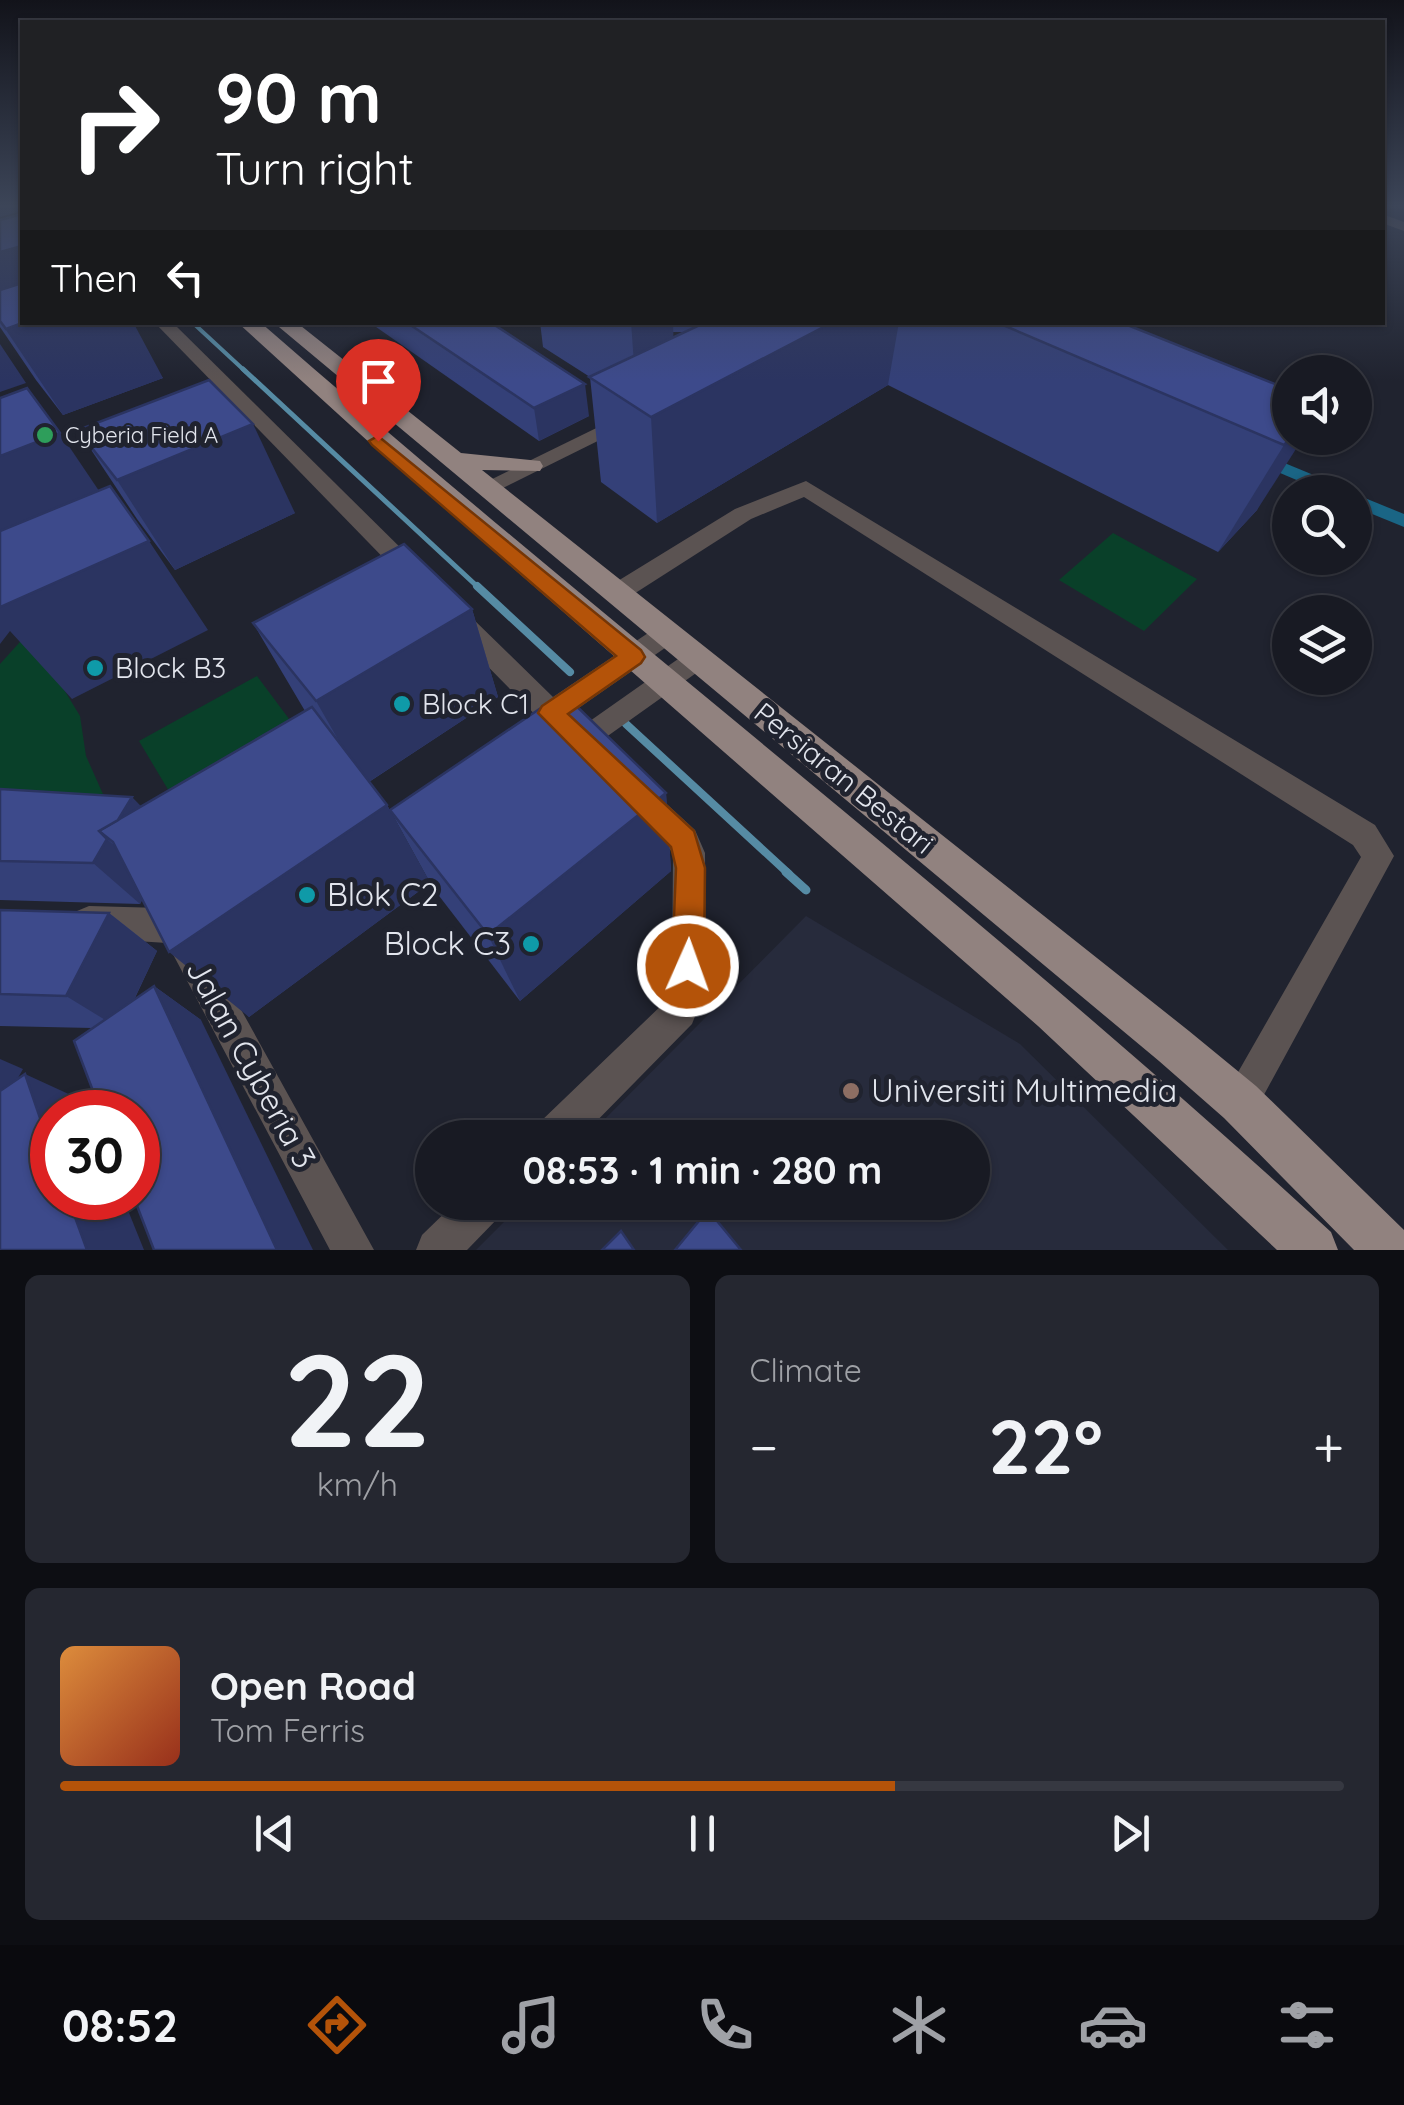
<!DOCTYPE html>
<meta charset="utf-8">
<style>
:root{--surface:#181a23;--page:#252730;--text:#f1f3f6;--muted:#9fa1a6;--line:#363841;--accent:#b45309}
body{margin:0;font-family:Quicksand,sans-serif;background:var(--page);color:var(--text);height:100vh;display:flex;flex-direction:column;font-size:38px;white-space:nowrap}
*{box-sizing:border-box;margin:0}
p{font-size:32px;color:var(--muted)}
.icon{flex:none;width:55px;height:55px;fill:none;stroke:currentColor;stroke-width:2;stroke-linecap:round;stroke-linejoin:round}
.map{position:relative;height:1250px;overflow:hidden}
.panel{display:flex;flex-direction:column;gap:25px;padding:25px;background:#0d0e13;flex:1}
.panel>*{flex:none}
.top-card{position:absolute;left:20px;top:20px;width:1365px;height:305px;border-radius:0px;box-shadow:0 2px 8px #0004,0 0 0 2px var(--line);background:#202124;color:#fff;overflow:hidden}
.buttons{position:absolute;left:1272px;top:355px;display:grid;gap:20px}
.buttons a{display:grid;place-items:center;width:100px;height:100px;border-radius:50%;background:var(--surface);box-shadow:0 2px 8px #0004,0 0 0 2px var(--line);font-size:50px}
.speed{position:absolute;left:30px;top:1090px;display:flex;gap:20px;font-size:50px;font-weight:700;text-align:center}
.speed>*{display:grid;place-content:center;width:130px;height:130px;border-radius:50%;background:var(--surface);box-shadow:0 2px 8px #0004,0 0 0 2px var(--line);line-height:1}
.speed .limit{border:15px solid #d22;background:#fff;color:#111}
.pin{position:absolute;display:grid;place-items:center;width:85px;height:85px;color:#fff;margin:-102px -42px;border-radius:50% 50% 50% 0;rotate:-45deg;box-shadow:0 0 10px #0007}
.pin .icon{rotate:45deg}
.me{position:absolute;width:110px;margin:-55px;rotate:2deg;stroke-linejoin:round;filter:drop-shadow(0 0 8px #0008)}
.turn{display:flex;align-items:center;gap:35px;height:210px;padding:0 30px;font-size:45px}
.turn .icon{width:130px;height:130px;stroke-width:2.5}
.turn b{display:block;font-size:70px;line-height:85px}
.then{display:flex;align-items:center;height:95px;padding:0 30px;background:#0003;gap:20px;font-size:38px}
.big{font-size:75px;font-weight:800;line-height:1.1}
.panel .tile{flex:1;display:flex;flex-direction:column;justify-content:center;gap:15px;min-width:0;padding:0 35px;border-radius:15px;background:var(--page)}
.panel .dial{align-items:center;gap:0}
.dial b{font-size:130px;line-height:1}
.song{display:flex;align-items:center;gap:30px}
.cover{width:120px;height:120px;border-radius:15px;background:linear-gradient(135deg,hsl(30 70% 55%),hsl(10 70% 35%))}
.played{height:10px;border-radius:5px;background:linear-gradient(90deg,var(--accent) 65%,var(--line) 65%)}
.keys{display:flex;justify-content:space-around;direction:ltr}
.heat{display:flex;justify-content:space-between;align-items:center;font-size:55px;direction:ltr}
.panel .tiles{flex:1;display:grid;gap:25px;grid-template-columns:1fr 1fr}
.tile:last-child{grid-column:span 2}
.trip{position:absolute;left:415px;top:1120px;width:575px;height:100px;border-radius:50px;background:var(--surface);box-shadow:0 2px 8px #0004,0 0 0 2px var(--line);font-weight:800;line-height:100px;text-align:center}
.dock{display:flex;height:160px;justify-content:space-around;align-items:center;background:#0a0a0e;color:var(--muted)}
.dock .icon{width:70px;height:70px}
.dock .on{color:var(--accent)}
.dock b{font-size:45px;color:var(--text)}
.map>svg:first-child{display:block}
.built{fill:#272b3c}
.green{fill:#094029}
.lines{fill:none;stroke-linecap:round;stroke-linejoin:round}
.stream-far3{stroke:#568ba4;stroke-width:4}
.stream-far2{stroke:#568ba4;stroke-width:5}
.stream-far1{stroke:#568ba4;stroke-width:8}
.stream{stroke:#568ba4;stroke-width:9}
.canal{fill:#1a6585;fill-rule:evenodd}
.minor{fill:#5b5352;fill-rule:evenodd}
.major{fill:#91827f;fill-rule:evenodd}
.wall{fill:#344078;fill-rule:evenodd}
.shaded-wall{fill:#2b3461}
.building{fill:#3d4a8b;stroke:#2b3461;stroke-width:2.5}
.route{fill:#b45309;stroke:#753606;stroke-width:2.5}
.leisure-dot{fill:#2e9e5b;stroke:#20232f;stroke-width:4}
.culture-dot{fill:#0f9aa8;stroke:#20232f;stroke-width:4}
.education-dot{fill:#8d6e63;stroke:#20232f;stroke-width:4}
.labels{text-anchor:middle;stroke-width:10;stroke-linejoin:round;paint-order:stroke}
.far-poi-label{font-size:22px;fill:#e2e5ed;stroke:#20232f;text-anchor:start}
.poi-label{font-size:28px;fill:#e2e5ed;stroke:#20232f;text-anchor:start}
.street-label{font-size:28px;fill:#e2e5ed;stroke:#20232f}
.near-poi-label{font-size:32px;fill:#e2e5ed;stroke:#20232f;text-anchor:start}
.near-street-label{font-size:32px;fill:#e2e5ed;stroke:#20232f}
</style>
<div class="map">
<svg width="1404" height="1250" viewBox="0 0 1404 1250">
<rect width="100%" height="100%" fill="#20232f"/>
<polygon class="built" points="806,916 1020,1044 1228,1250 476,1250 523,1203 972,1202 972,1138 587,1137"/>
<g class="green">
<polygon points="1113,533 1197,579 1144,631 1059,580"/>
<polygon points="29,632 80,716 86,756 115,821 0,819 0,664"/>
<polygon points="257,676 307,743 185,818 139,741"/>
</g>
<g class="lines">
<polyline class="stream-far3" points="192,322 246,372"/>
<polyline class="stream-far2" points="243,369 480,589"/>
<g class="stream-far1">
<polyline points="477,586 570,672"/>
<polyline points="626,724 789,874"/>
</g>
<polyline class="stream" points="786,872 806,890"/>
<g class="canal">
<polygon points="1258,452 1345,488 1348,492 1325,492 1252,461 1250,457"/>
<polygon points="1355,494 1404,514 1404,527 1355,507"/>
</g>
<g class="minor">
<polygon points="1382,214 1404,222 1404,231 1382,223"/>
<polygon points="154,322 172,322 420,567 424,573 420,579 404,579"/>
<polygon points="625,414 632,416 632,424 495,492 487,494 476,487"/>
<polygon points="806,481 1375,825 1394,856 1253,1115 1240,1121 1227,1115 1221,1102 1361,857 1353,845 804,497 751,519 626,599 608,599 605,593 608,587 735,509"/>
<polygon points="461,614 470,616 553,697 657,627 675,627 679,634 675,641 570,714 580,728 688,652 706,652 710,659 706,666 581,755 571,751 568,740 557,737 452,630 449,623 452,616"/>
<polygon points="647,792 658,796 695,830 705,853 706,988 692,1024 580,1138 533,1138 538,1124 667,1000 672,988 673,853 632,805 636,796"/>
<polygon points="89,906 161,908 191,919 374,1250 330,1250 167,943 89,938 77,933 73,922 77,911"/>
<polygon points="456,1202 506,1202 500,1216 467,1250 416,1250 422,1235"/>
</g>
<g class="major">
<path d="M237 322H260C613 630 986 915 1331 1232L1338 1250H1277L1038 1026 371 444Z"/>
<polygon points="273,322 296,322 461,453 540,461 543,466 540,471 482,470 1189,1031 1256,1086 1404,1230 1404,1250 1354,1250 1224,1118 1159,1061"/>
</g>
</g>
<g class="wall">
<polygon points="0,220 163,378 63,415 36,380 0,327"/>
<polygon points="369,322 490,322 589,416 539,441"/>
<path d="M540 322H1120L1290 438 1257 510 1218 552 888 385 657 523 601 482 590 377 543 347ZM673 332H686L673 338Z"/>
<polygon points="78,430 295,513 175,570 137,519"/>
<polygon points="472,609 498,697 369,782 387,805 430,883 249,1017 142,900 140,904 0,900 0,789 142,806 305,711 253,623"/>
<polygon points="666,793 671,871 520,1001 433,888 390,810"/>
<polygon points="0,910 109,913 157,951 134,1000 154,986 201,1020 92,1028 0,1026"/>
</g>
<g class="shaded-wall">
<polygon points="0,206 20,206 22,211 0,217"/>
<polygon points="22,246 22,322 133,322 163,378 63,415 0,321 0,252"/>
<polygon points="631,322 673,322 675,387 637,406"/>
<polygon points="833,322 899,322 888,385 657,523 651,417"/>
<polygon points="0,344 26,383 0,392"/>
<polygon points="585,384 589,416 539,441 534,408"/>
<polygon points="253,424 295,513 175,570 117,480"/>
<polygon points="60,433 120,522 0,575 0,456"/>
<polygon points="1291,438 1303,438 1257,510 1218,552 1284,445"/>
<polygon points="149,541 208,630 72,699 10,631 0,644 0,591"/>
<polygon points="472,609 498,697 364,785 316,701"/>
<polygon points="666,793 671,871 520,1001 488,935"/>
<polygon points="132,797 174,840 108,838"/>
<polygon points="387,805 430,883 249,1017 169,952"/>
<polygon points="107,839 153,880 140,904 93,863"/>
<polygon points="109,913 157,951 120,1029 66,996"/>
<polygon points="154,986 201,1020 313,1250 277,1250"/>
<polygon points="0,1059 23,1069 0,1110"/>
<polygon points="25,1074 86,1102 90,1112 52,1112 52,1153"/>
<polygon points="68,1198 123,1198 144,1250 87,1250"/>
</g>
<g class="building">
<polygon points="22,214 22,246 0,252 0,220"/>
<polygon points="22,283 22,322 25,322 6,329 0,321 0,290"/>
<polygon points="406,322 490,322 585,384 534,408"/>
<polygon points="706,322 833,322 651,417 589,377"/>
<polygon points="996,322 1120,322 1290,390 1291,438 1284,445"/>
<polygon points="209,380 253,424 117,480 78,430"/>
<polygon points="27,388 60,433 0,456 0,398"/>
<polygon points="110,486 149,541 0,607 0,531"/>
<polygon points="404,544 472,609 316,701 253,623"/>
<polygon points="563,693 666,793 488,935 390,810"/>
<polygon points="312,707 387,805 169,952 113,842 99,831"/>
<polygon points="0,789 132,797 118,820 99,831 107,839 93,863 0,861"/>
<polygon points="0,910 109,913 66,996 0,994"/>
<polygon points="154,986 277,1250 154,1250 134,1198 138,1198 138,1112 101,1112 74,1041"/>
<polygon points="25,1074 52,1153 52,1198 68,1198 87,1250 0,1250 0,1091"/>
<polygon points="708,1210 741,1250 675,1250"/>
<polygon points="621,1231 634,1250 602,1250"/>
</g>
<linearGradient id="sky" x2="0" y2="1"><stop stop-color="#12131a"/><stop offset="0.54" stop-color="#3c4558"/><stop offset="1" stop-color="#3c4558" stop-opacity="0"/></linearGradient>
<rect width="1404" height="381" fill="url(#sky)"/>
<polygon class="route" points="378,436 641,650 645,657 641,663 568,714 694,831 705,868 704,966 699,977 688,982 677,977 672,966 676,868 671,847 538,713 542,706 616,656 372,445 369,441"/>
<circle class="leisure-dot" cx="45" cy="435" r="10"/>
<g class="culture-dot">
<circle cx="95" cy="668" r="10"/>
<circle cx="402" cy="704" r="10"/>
<circle cx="307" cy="895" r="10"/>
<circle cx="531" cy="944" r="10"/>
</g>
<circle class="education-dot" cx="851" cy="1091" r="10"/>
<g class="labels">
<g class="far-poi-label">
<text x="65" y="443">Cyberia Field A</text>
</g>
<g class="poi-label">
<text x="115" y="678">Block B3</text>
<text x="422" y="714">Block C1</text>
</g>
<g class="street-label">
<text transform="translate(844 778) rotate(39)" y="10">Persiaran Bestari</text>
</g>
<g class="near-poi-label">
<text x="327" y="906">Blok C2</text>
<text x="511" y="955" text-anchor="end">Block C3</text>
<text x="871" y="1102">Universiti Multimedia</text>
</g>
<g class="near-street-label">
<text transform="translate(251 1064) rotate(61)" y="11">Jalan Cyberia 3</text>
</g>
</g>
</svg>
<div class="buttons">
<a><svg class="icon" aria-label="sound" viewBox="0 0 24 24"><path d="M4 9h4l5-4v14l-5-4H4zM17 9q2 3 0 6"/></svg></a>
<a><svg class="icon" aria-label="search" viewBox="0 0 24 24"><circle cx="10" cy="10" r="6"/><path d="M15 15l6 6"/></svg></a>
<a><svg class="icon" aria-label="layers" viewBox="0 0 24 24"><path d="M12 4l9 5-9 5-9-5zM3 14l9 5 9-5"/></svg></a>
</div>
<div class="speed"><div class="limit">30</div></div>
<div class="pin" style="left:378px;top:441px;background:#d93025"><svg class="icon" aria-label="arrive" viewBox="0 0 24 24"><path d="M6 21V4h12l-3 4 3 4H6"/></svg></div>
<svg class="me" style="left:688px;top:966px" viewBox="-20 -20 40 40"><circle r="17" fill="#b45309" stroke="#fff" stroke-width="3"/><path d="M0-11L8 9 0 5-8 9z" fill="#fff"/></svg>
<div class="trip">08:53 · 1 min · 280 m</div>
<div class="top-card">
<div class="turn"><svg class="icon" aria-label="right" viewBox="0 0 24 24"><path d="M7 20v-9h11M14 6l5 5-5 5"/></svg><div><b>90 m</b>Turn right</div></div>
<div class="then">Then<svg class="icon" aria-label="left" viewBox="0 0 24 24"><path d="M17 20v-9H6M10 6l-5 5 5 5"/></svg></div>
</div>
</div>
<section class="panel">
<div class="tiles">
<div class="tile dial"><b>22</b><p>km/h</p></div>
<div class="tile"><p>Climate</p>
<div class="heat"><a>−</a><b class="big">22°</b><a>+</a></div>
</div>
<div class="tile">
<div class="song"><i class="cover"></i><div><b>Open Road</b><p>Tom Ferris</p></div></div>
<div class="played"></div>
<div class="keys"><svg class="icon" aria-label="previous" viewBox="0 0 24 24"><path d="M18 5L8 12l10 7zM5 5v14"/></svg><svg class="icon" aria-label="pause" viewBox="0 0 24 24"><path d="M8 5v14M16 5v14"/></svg><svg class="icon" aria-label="next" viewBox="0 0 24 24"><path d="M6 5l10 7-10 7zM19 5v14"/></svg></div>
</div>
</div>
</section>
<nav class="dock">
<b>08:52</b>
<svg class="icon on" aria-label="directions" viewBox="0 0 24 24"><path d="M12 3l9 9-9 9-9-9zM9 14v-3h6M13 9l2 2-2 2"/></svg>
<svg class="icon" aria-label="music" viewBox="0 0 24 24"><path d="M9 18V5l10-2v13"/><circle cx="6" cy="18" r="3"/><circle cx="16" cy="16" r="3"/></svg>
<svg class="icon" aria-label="phone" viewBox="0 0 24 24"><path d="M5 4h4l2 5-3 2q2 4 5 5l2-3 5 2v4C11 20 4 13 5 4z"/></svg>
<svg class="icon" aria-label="climate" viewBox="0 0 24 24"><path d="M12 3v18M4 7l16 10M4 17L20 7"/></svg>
<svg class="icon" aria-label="car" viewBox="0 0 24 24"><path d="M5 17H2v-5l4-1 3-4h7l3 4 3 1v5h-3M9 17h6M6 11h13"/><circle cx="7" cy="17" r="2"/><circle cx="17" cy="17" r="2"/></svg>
<svg class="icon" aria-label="filters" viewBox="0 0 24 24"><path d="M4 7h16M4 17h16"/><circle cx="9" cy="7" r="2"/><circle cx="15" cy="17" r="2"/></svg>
</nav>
